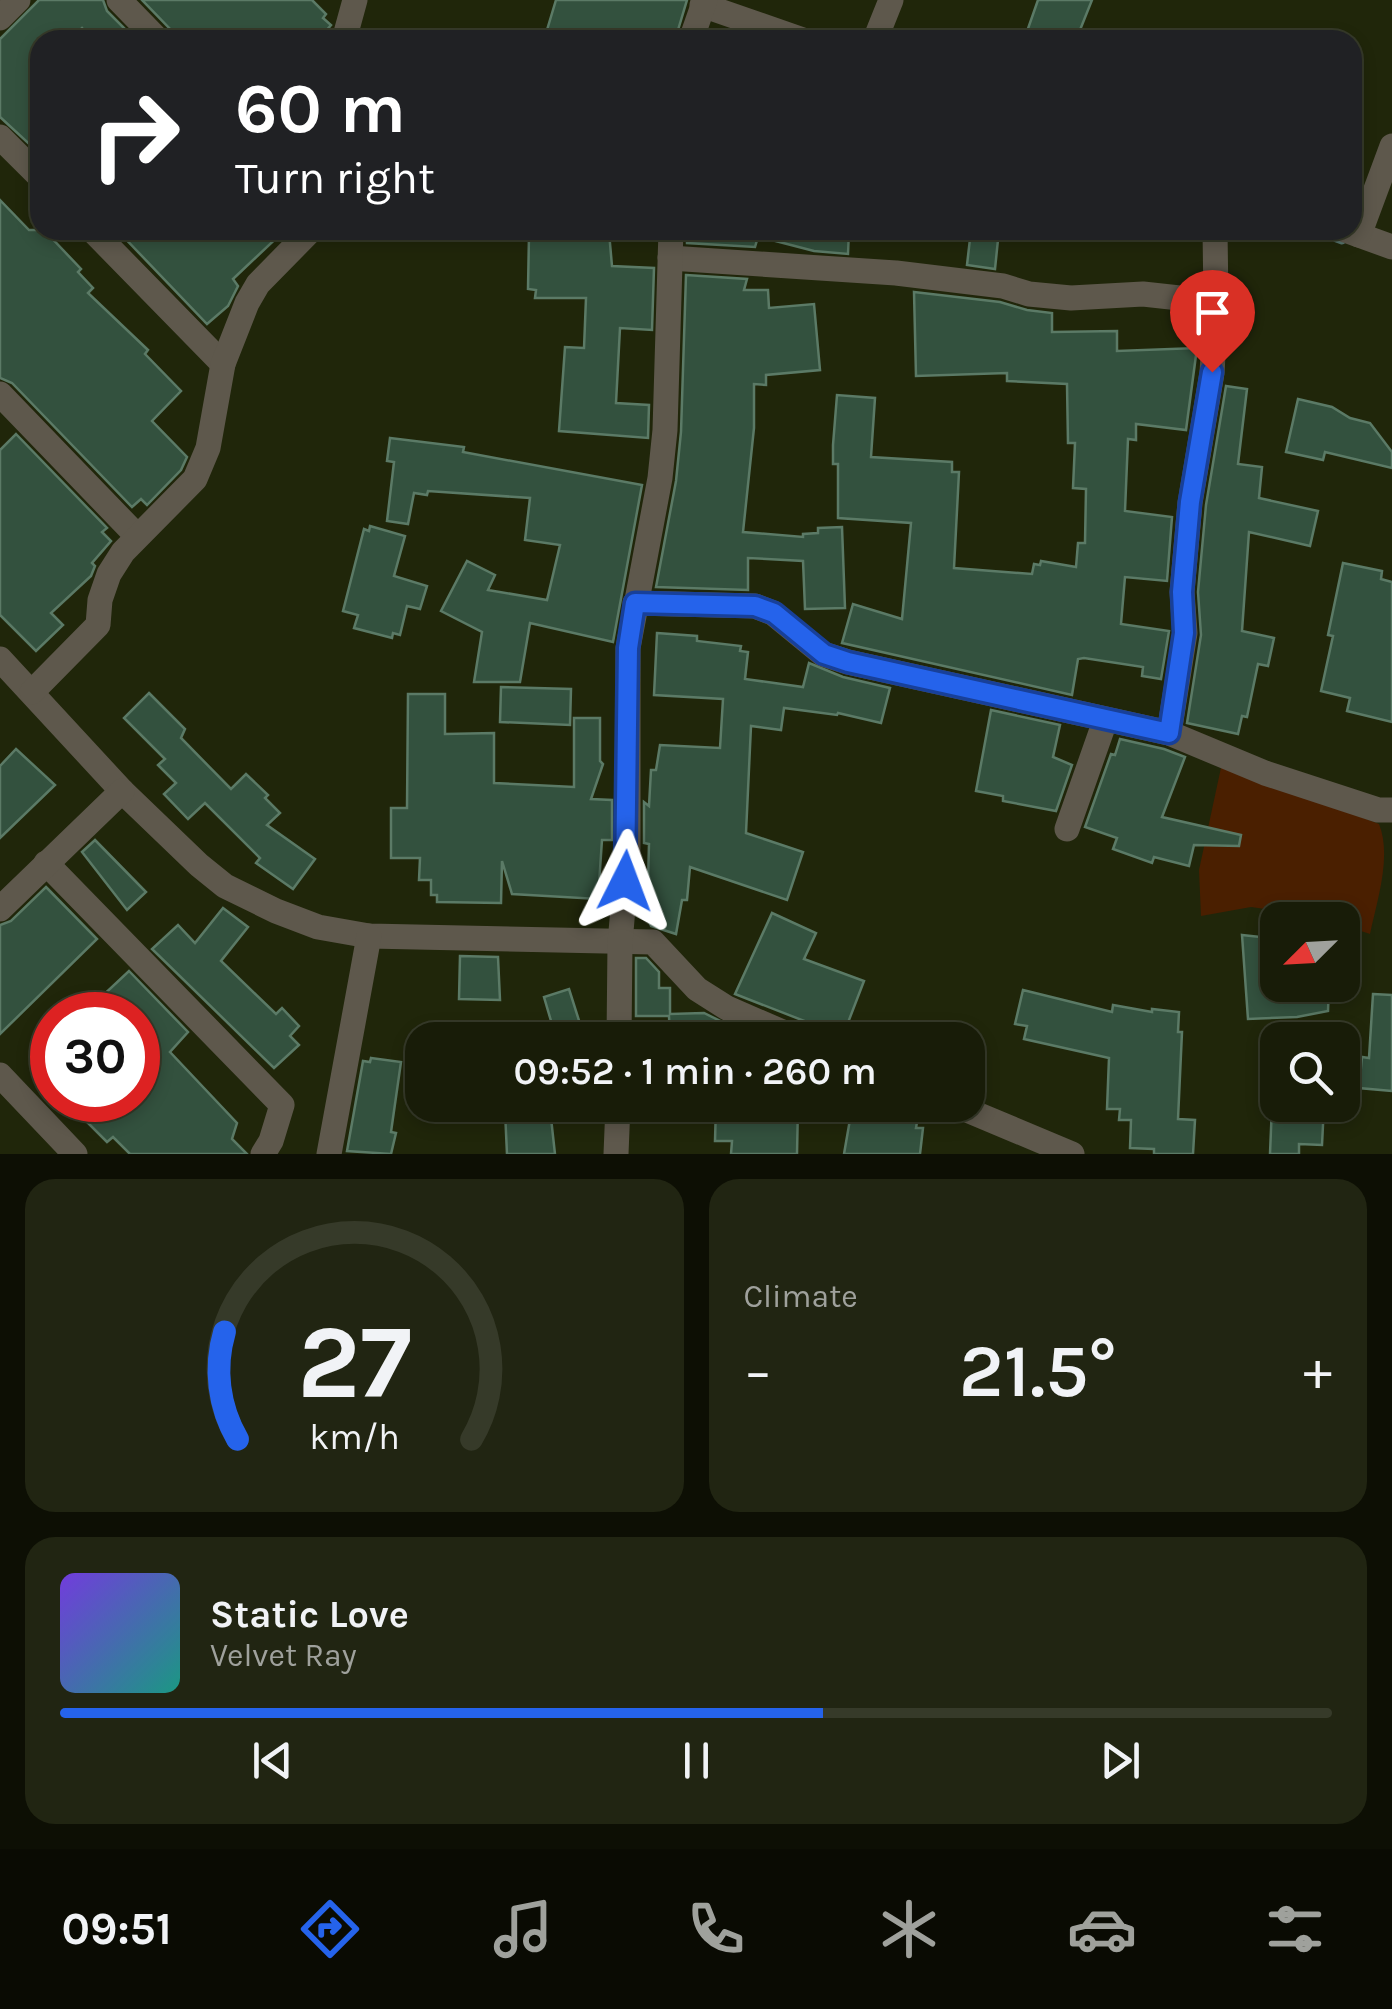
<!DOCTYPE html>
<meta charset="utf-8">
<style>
:root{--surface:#181c08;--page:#212512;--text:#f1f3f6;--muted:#9fa19c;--line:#363a29;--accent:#2563eb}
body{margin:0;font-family:Karla,sans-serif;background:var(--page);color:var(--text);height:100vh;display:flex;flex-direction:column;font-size:38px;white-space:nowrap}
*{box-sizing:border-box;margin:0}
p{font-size:32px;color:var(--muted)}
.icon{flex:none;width:55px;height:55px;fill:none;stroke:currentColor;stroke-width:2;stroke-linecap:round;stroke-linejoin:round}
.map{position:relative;height:1154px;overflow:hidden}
.side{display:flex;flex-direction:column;gap:25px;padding:25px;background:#0d0f04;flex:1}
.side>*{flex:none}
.hud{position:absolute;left:30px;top:30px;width:1332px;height:210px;border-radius:30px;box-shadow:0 5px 15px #0003,0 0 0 2px var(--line);background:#202124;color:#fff;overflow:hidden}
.needle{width:65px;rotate:246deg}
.buttons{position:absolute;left:1260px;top:902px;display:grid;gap:20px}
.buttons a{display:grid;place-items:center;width:100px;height:100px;border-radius:20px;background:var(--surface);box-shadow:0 5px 15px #0003,0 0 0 2px var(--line);font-size:50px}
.speed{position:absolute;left:30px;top:992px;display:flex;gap:20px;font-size:50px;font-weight:700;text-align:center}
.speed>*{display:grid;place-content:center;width:130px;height:130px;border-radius:50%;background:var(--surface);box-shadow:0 5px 15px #0003,0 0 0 2px var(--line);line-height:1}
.speed .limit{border:15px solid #d22;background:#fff;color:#111}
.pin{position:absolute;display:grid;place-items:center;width:85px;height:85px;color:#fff;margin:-102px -42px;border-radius:50% 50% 50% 0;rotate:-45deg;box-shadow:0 0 10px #0007}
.pin .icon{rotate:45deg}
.me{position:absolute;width:110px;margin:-55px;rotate:3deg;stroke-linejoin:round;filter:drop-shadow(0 0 8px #0008)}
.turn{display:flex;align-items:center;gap:35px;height:210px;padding:0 40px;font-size:45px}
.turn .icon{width:130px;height:130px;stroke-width:2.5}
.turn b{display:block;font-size:70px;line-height:85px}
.big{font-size:75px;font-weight:600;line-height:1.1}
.side .card{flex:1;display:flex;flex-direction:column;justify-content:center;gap:15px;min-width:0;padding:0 35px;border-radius:30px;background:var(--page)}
.side .dial{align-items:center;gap:0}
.dial svg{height:260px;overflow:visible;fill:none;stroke:var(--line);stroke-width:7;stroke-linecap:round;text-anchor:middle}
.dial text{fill:var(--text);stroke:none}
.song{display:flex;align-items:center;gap:30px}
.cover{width:120px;height:120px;border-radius:15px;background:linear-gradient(135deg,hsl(260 70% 55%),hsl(170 70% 35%))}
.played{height:10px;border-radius:5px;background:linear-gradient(90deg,var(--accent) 60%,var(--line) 60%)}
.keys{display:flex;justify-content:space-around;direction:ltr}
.heat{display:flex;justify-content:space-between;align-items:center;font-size:55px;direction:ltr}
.side .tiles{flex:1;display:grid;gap:25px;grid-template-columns:1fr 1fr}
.card:last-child{grid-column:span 2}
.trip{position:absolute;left:405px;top:1022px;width:580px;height:100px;border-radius:30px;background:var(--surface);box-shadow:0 5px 15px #0003,0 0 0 2px var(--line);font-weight:600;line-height:100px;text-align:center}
.tab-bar{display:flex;height:160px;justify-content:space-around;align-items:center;background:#0a0b03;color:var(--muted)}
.tab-bar .icon{width:70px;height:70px}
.tab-bar .active{color:var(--accent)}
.tab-bar b{font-size:45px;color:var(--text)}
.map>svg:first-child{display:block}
.green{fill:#4a1f00}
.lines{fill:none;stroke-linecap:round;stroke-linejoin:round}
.stream{stroke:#55736c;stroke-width:9}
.building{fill:#33513e;stroke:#5b7a66;stroke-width:2.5}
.minor{stroke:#5e584c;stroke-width:25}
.route-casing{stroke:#184099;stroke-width:25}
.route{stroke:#2563eb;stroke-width:18}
</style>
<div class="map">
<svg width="1392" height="1154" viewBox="0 0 1392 1154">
<rect width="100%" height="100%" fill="#20260a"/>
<path class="green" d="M1222 763 1379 824C1392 856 1377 901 1370 934L1343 925 1342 920 1251 907 1201 916 1199 870Z"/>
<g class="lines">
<polyline class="stream" points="1315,230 1342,240"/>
</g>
<g class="building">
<polygon points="39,0 103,0 107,11 126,30 116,40 93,40 82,28 69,40 40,40 40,154 0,117 0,39"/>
<polygon points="142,0 312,0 326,14 323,18 331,25 318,40 174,40 170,29"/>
<polygon points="556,0 687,0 675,40 544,40"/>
<polygon points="1038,0 1092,0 1076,40 1024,40"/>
<polygon points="0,200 29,230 44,230 81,269 78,272 93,288 88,293 148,350 145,354 181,391 152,421 187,457 181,470 147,505 141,499 132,507 12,383 0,378"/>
<polygon points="117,230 285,230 233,279 238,286 228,306 207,324"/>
<polygon points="687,230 760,230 755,247 687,243"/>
<polygon points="765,230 849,230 848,254 814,251 764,238"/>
<polygon points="971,230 999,230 995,269 967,265"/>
<polygon points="609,232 612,266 654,268 652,330 620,328 616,403 649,405 648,438 559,431 565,347 584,348 586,298 535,298 536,290 528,289 529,235"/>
<polygon points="686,275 747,279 744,290 768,290 769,308 814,304 820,370 766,375 766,385 754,384 754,428 743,532 803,537 803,534 818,533 818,528 842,527 845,608 805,609 803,561 748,558 748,590 656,587 676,481 681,432"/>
<polygon points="914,292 1000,302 1027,310 1052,313 1052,332 1117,331 1117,351 1197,348 1186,430 1136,424 1136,440 1128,439 1125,511 1172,517 1167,581 1125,577 1121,624 1169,631 1161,679 1142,676 1143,667 1084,658 1078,659 1072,695 842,643 853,604 902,619 911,523 838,518 838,464 833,464 833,445 837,395 875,398 871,457 952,462 952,472 959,472 954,568 1032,574 1034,564 1040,565 1041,561 1076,567 1078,543 1085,543 1086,489 1073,488 1075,443 1068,443 1067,384 1007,381 1007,373 916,376"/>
<polygon points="1226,386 1247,389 1238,464 1262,467 1259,498 1318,511 1310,546 1249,532 1242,631 1274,638 1268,666 1258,664 1247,717 1242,716 1238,734 1187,723 1201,635 1198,592 1206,505"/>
<polygon points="1298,399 1332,407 1350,418 1370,423 1392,452 1392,468 1325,452 1323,460 1286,452"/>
<polygon points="16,434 107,528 102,532 111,541 92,563 95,566 91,576 51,613 63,625 36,651 0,615 0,450"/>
<polygon points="390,438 464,447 463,452 642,485 613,642 530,623 520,682 474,682 482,632 441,611 467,561 495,575 488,590 547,600 560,545 525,540 530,498 428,491 427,495 414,493 408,524 387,521 394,462 387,461"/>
<polygon points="370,526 405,536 394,576 427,586 420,609 407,606 400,635 393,633 392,638 354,628 358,615 343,611 364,529 369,531"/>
<polygon points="1343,563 1382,571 1381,579 1392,582 1392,722 1347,711 1350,698 1321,691 1333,636 1328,635"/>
<polygon points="657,633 697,636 697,641 741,646 740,651 748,652 745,679 803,687 809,663 843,677 890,688 881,723 838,713 837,715 784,708 781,730 751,726 746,833 803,852 787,900 690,867 687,900 682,900 676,934 651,926 647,916 649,844 644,843 644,802 649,806 651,770 656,770 660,745 720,748 723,699 654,695"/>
<polygon points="501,687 571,689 570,725 500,722"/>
<polygon points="149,693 185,729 181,738 231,789 246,774 268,795 265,798 280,813 267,825 315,859 293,889 256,863 260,858 205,803 188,819 164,794 176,783 158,765 165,759 124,718"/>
<polygon points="408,694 445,694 445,734 494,733 494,783 574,787 574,718 600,718 600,761 603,764 591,799 612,800 612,840 602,840 598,899 512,894 502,861 501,903 437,902 437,895 431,895 431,880 419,880 420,858 391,858 391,808 407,808"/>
<polygon points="991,710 1060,725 1053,757 1072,765 1056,811 1003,801 1003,796 976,791"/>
<polygon points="1120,739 1164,749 1185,757 1162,817 1241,835 1239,846 1194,845 1189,866 1154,857 1152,863 1113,849 1117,838 1085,827 1111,754 1115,755"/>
<polygon points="16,749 55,785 0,838 0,766"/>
<polygon points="95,840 146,892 127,910 82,852"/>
<polygon points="46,887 97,939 0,1034 0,925 11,921"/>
<polygon points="223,908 248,927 221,961 276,1014 282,1008 299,1026 290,1036 299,1045 274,1068 152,949 178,925 195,943"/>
<polygon points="772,913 816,933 804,959 864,981 844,1033 830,1028 830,1031 735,994"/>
<polygon points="1242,935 1278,939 1278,985 1282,985 1283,990 1329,985 1328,1011 1297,1017 1248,1019"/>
<polygon points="460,956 498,957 500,1000 459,999"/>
<polygon points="636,958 646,958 659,972 659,988 670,988 670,1014 704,1013 749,1035 749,1040 670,1040 669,1016 636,1016"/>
<polygon points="129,971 188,1032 170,1052 237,1123 232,1139 247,1154 130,1154 113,1137 107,1142 65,1100 138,1100 138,1015 82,1015"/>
<polygon points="569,989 582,1030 556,1038 544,997"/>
<polygon points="1023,990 1112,1012 1113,1005 1152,1012 1152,1009 1179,1012 1178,1032 1182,1032 1178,1119 1195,1120 1193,1154 1154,1154 1154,1149 1130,1148 1131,1120 1119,1120 1120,1109 1107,1109 1109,1058 1024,1039 1027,1026 1015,1024"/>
<polygon points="1373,994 1392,995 1392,1091 1359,1088 1362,1057 1369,1058"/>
<polygon points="371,1058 401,1062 391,1132 396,1133 391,1154 347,1151 363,1061 370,1062"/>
<polygon points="716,1105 798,1105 797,1154 731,1154 732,1141 715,1141"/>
<polygon points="1272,1105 1324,1105 1322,1145 1299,1144 1299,1154 1270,1154"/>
<polygon points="852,1108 918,1116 916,1128 923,1128 920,1154 844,1154"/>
<polygon points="550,1109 555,1154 507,1154 505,1111"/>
</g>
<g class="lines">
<g class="minor">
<polyline points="119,0 158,40"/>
<polyline points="702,5 803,40"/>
<polyline points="0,18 18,0"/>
<polyline points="344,40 355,0"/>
<polyline points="691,40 705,0"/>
<polyline points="875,40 891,0"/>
<polyline points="0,137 40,177"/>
<polyline points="92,230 223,364"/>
<polyline points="1345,230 1392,247"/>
<polyline points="1359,235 1392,146"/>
<polyline points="670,258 896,273 1003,286 1029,294 1071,298 1143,294 1216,302"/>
<polyline points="0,394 137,536"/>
<polyline points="635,603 755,606 773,613 823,654 848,662 1169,733 1265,773 1378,810 1392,810"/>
<polyline points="0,659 122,791 199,865 225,886 276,911 318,927 369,936 653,942 697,989 727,1008 801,1040"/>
<polyline points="32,692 98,625 100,600 109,574 123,552 195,479 208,448 223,364 247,303 258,284 311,230"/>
<polyline points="1169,733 1185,633 1182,592 1190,503 1212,373 1216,302 1215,230"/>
<polyline points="1067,829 1105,721"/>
<polyline points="46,863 282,1105 271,1141 263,1154"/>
<polyline points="0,909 122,791"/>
<polyline points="619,1040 620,943 628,850 628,648 660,478 665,430 671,230"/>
<polyline points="0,1075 75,1154"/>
<polyline points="955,1105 1072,1154"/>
<polyline points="329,1154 369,936"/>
<polyline points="616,1154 618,1105"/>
</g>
</g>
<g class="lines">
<g class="route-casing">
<polyline id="route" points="625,881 628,648 635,603 755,606 774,613 824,654 848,662 1169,733 1184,633 1182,592 1190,502 1212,372"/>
</g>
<use href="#route" class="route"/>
</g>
</svg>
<div class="buttons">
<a><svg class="needle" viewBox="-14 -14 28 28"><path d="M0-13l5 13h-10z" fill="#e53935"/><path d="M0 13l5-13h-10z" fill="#9fa19c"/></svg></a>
<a><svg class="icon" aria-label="search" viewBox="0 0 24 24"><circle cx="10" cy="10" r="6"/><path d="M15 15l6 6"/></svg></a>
</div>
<div class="speed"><div class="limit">30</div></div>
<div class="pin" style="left:1212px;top:372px;background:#d93025"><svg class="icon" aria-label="arrive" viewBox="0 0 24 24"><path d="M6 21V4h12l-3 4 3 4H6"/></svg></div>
<svg class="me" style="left:625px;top:881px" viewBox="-20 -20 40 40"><path d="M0-17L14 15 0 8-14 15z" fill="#2563eb" stroke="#fff" stroke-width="4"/></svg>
<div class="trip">09:52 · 1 min · 260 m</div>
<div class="hud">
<div class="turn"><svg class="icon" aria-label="right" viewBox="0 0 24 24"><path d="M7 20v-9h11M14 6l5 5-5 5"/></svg><div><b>60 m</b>Turn right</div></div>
</div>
</div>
<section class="side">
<div class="tiles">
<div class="card dial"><svg viewBox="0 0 100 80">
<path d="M14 69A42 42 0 1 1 86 69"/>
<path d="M14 69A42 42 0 0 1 10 36" stroke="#2563eb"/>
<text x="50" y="56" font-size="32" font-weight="700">27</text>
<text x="50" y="72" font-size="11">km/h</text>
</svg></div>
<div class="card"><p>Climate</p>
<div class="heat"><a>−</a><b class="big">21.5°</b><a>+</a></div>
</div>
<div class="card">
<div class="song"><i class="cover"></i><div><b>Static Love</b><p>Velvet Ray</p></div></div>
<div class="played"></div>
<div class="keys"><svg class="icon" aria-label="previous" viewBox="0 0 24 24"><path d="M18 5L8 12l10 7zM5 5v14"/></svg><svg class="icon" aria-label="pause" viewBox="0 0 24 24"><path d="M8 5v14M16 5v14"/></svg><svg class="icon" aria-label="next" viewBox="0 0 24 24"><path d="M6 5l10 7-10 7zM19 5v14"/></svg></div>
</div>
</div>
</section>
<nav class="tab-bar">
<b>09:51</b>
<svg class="icon active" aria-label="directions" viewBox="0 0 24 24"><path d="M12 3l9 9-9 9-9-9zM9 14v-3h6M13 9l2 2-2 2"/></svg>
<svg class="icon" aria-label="music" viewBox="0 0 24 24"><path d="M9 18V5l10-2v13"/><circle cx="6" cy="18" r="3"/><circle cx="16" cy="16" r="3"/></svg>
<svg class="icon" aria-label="phone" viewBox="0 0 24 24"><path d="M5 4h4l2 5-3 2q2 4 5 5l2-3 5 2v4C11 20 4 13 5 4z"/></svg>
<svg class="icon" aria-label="climate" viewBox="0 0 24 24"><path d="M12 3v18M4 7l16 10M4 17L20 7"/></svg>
<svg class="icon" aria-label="car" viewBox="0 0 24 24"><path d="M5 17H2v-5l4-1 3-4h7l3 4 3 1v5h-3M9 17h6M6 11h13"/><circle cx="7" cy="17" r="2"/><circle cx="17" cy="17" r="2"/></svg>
<svg class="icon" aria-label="filters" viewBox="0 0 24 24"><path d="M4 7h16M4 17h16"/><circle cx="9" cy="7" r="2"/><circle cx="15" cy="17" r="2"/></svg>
</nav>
